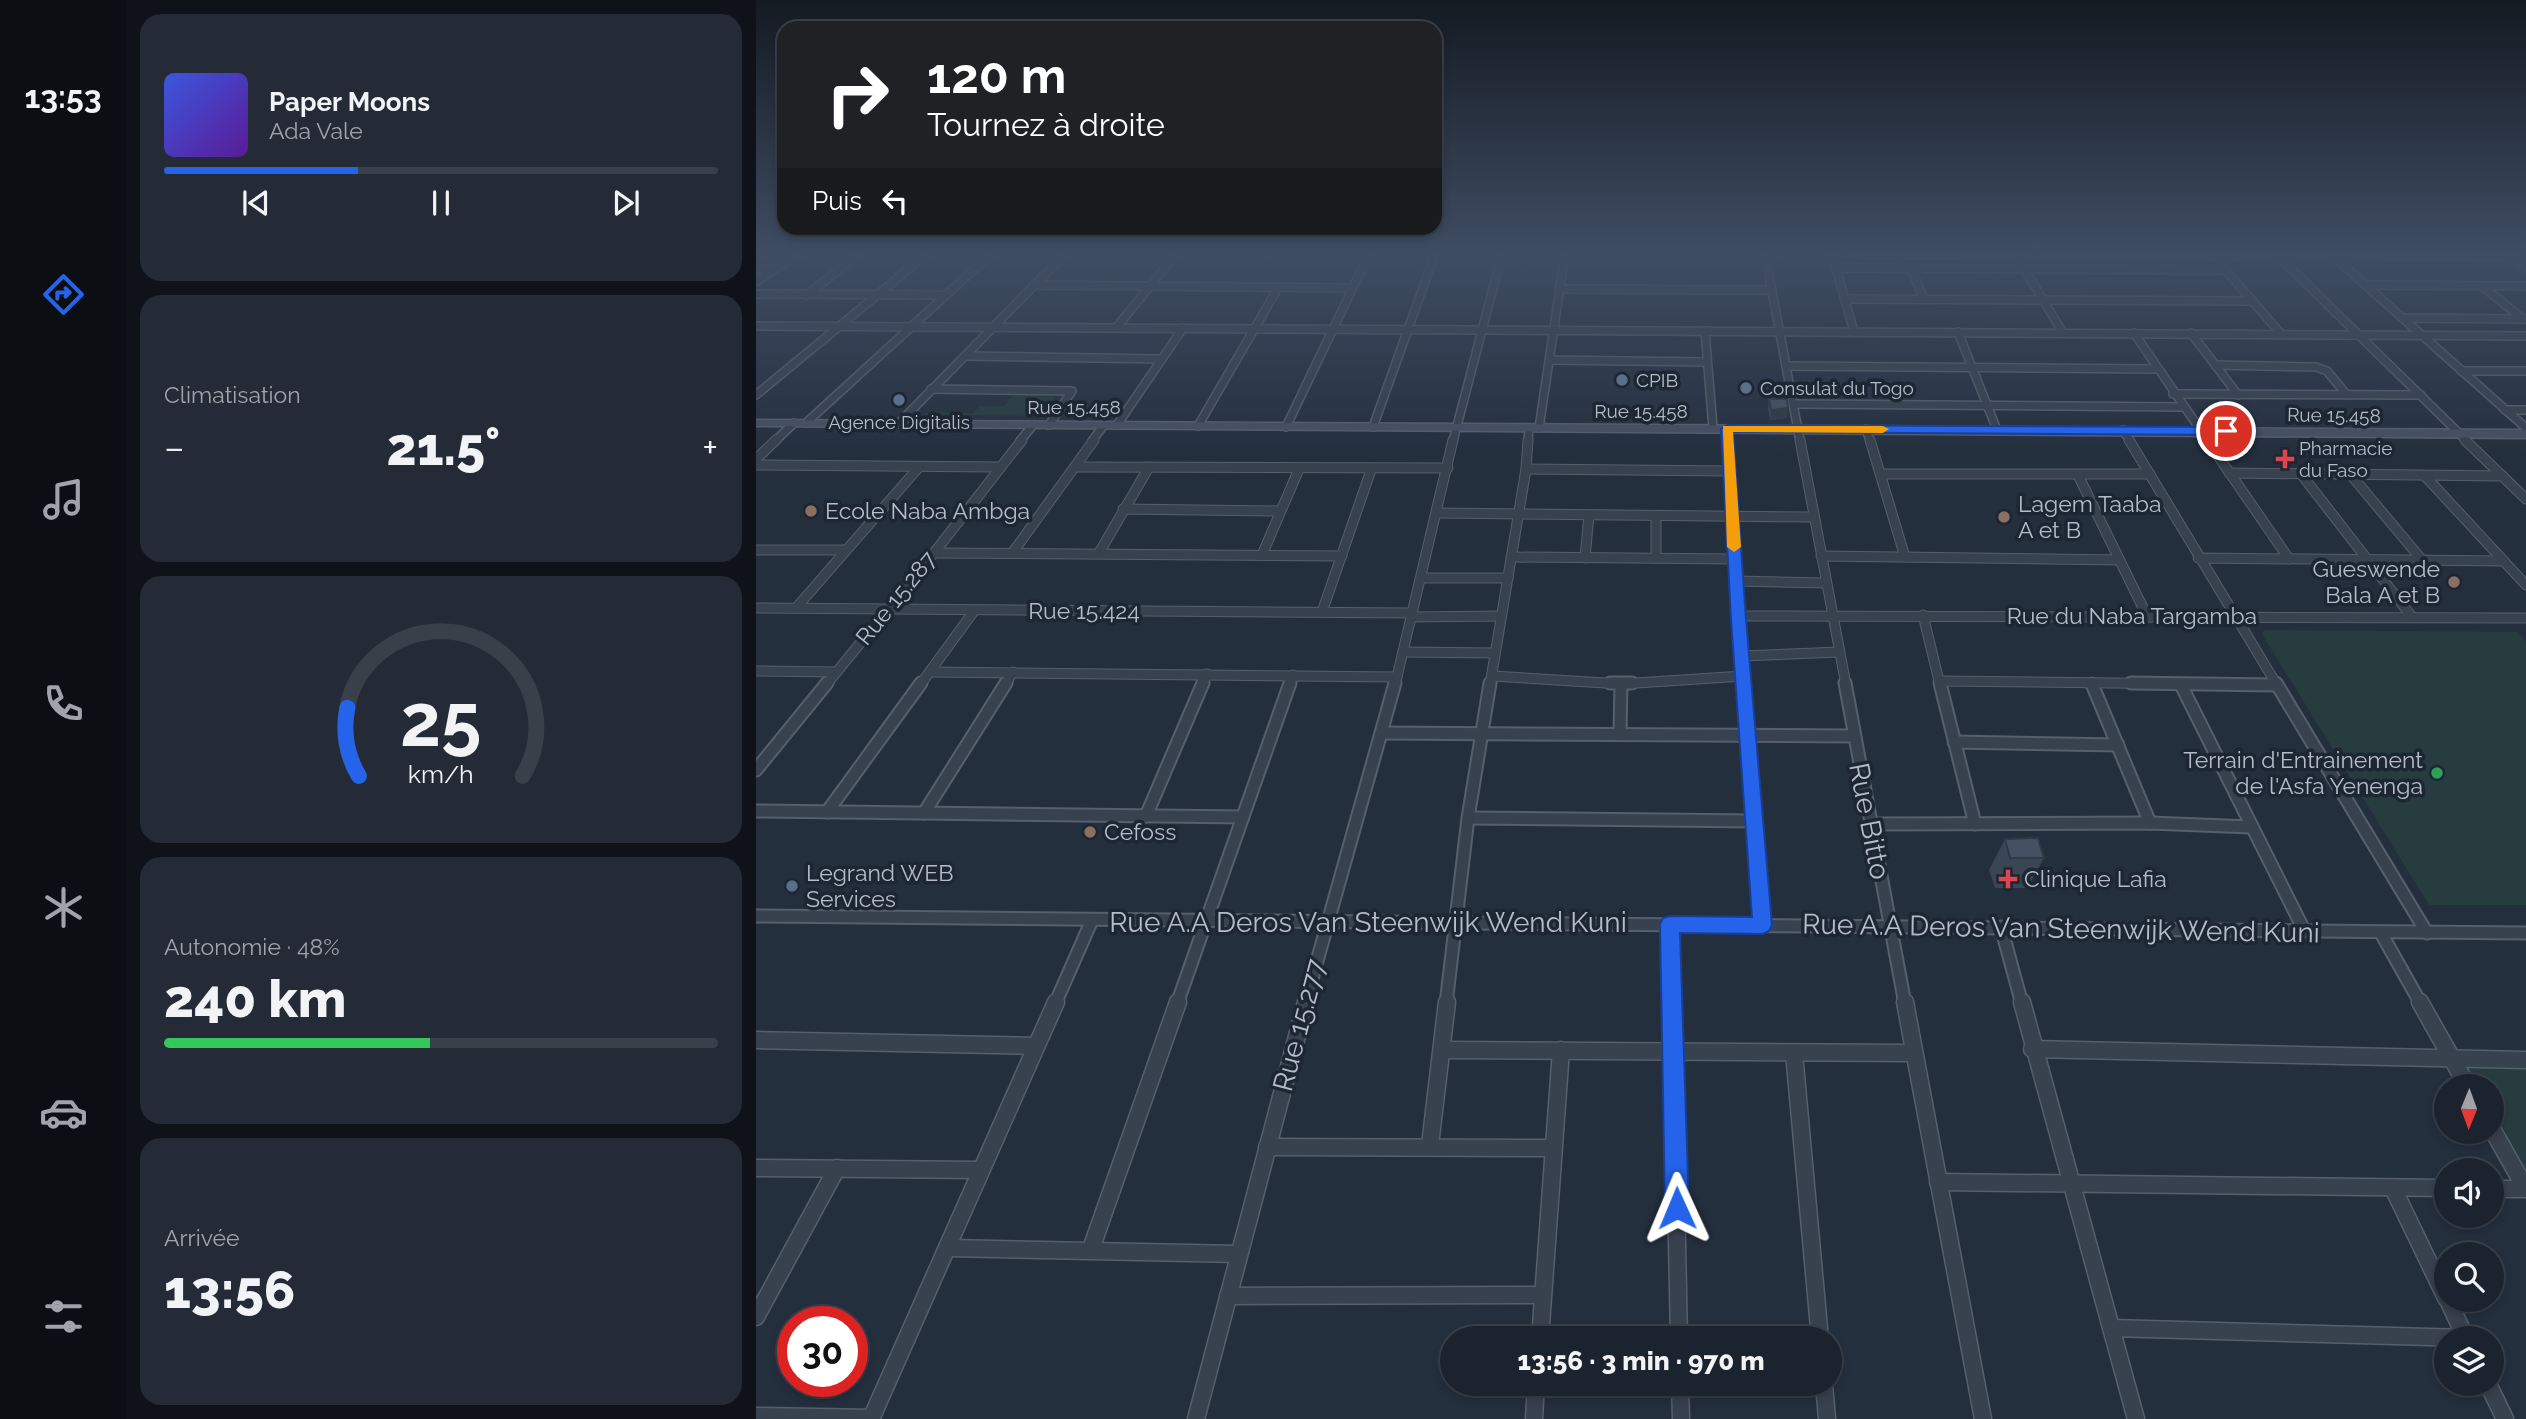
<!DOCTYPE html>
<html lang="fr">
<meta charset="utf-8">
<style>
:root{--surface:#1b232e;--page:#242b36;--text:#f1f3f6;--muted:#a0a4aa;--line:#39404a;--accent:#2563eb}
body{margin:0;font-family:Raleway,sans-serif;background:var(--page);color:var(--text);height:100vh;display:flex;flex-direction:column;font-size:26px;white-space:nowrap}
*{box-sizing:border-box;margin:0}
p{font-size:23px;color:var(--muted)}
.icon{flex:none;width:38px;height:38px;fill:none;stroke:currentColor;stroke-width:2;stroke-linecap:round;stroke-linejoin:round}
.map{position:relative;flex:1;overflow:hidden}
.details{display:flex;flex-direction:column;gap:14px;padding:14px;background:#0f1319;width:630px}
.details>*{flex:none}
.guide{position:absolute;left:21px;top:21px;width:665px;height:214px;border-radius:21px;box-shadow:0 4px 10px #0003,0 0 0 2px var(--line);background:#202124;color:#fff;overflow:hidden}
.needle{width:46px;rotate:181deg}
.fabs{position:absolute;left:1678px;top:1074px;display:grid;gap:14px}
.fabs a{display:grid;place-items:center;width:70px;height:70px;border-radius:50%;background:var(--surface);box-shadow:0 4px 10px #0003,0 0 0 2px var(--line);font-size:35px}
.speed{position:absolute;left:21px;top:1306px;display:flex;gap:14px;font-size:35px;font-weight:700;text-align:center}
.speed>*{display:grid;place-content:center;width:91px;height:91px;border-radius:50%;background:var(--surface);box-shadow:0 4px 10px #0003,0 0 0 2px var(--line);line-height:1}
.speed .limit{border:10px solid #d22;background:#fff;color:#111}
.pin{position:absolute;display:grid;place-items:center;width:60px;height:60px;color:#fff;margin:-30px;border:4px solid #fff;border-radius:50%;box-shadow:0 2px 7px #0007}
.me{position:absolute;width:77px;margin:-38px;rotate:359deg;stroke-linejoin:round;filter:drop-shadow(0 0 5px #0008)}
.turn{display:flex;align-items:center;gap:24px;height:147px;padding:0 35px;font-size:32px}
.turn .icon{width:91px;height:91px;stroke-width:2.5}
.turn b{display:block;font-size:49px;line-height:60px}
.then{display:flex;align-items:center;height:66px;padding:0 35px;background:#0003;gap:14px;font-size:26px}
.big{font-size:52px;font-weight:800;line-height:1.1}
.details .card{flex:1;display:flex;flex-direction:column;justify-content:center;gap:10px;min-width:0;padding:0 24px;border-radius:21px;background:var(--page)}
.details .dial{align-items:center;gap:0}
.dial svg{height:182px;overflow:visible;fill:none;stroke:var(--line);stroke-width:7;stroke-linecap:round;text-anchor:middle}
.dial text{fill:var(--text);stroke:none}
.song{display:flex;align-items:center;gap:21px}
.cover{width:84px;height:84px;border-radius:10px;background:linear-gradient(135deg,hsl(230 70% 55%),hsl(270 70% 35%))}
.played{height:7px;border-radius:4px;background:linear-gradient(90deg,var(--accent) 35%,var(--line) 35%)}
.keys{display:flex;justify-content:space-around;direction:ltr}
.heat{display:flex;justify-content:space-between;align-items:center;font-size:38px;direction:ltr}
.charge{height:10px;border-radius:5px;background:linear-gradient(90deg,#34c759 48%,var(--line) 0)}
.trip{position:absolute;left:684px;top:1326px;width:402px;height:70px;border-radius:35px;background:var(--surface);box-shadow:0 4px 10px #0003,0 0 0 2px var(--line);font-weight:800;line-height:70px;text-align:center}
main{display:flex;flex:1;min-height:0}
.menu{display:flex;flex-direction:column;width:126px;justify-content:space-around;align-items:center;background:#0b0e12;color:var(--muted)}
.menu .icon{width:49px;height:49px}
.menu .selected{color:var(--accent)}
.menu b{font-size:32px;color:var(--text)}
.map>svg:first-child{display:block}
.green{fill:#263c3f}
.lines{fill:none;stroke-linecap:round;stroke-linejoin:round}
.minor-far3-casing{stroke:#565f6c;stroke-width:10}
.minor-far2-casing{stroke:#565f6c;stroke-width:11}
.minor-far1-casing{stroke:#565f6c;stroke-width:15}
.minor-casing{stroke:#565f6c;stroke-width:19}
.secondary-casing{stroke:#565f6c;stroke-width:3}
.minor-far3{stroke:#38414e;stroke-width:7}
.minor-far2{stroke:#38414e;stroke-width:9}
.minor-far1{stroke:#38414e;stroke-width:11}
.minor{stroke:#38414e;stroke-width:16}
.secondary{fill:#465061;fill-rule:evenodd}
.wall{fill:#3b4654}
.shaded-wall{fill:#303945}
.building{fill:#455162;stroke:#303945;stroke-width:2}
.route{fill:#2563eb;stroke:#184099;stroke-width:2}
.slow{fill:#f59e0b}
.service-dot{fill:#5c6f8a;stroke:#1d2633;stroke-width:2.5}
.health-dot{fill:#e0444e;stroke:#1d2633;stroke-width:2.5}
.education-dot{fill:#8d6e63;stroke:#1d2633;stroke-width:2.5}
.leisure-dot{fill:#2e9e5b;stroke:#1d2633;stroke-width:2.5}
.labels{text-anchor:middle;stroke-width:7;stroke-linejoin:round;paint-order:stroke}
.far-poi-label{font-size:19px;fill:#b4bcc9;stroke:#1d2633;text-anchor:start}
.far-street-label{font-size:19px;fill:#b4bcc9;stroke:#1d2633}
.poi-label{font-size:23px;fill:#b4bcc9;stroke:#1d2633;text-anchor:start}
.street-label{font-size:23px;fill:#b4bcc9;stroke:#1d2633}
.near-street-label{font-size:28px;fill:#b4bcc9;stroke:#1d2633}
</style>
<main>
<nav class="menu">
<b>13:53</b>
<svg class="icon selected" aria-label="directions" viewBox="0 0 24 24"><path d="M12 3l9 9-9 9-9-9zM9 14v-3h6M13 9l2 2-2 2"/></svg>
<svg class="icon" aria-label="music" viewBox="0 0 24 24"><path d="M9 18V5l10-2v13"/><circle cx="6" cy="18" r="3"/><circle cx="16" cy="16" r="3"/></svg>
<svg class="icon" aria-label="phone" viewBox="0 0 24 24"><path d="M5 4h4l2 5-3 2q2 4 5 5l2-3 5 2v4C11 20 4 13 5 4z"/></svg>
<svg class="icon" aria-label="climate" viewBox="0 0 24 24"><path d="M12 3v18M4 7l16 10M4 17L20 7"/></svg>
<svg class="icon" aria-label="car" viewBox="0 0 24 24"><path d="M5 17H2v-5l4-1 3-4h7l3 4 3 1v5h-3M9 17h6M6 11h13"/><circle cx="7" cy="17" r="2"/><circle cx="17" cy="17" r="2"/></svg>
<svg class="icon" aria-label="filters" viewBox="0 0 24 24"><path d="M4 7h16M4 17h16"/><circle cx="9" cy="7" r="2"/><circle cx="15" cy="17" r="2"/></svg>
</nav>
<section class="details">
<div class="card">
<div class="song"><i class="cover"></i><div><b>Paper Moons</b><p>Ada Vale</p></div></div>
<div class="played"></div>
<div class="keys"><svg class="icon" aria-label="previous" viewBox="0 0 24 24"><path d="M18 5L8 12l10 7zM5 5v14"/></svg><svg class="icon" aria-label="pause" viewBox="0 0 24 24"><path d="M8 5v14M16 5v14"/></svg><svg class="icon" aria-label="next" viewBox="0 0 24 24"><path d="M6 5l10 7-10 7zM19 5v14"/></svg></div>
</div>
<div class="card"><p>Climatisation</p>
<div class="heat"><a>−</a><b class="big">21.5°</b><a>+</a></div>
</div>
<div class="card dial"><svg viewBox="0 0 100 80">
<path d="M14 69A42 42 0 1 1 86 69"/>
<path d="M14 69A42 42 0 0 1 9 39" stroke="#2563eb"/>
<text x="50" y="56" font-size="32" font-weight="700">25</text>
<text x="50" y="72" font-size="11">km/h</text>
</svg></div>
<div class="card"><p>Autonomie · 48%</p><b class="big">240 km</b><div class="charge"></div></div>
<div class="card"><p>Arrivée</p><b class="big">13:56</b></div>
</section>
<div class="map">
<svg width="1770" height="1419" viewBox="0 0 1770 1419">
<rect width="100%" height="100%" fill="#242f3e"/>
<g class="green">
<polygon points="257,396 299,397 283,416 168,415 174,411 217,414 223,406 248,406"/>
<polygon points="1509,630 1762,632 1770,641 1770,905 1673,905 1506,634"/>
<polygon points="1703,1062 1770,1062 1770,1179 1736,1120 1736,1087 1717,1087"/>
</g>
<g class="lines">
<g class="minor-far3-casing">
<g id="minor-far3">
<polyline points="1009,254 1044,441"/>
<polyline points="1076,254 1098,332"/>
<polyline points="1100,254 1770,257"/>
<polyline points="1520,254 1711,441"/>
<polyline points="1577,256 1770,428"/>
<polyline points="1754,256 1770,267"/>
<polyline points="1266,265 1307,333"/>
<polyline points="1466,266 1525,334"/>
<polyline points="1081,268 1469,270"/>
<polyline points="0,269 19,269"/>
<polyline points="1155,269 1168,299"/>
<polyline points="0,282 41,254"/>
<polyline points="278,285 596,288"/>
<polyline points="1610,285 1770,286"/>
<polyline points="1726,286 1767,319"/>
<polyline points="803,289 1016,290"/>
<polyline points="0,294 189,295"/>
<polyline points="51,295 103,254"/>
<polyline points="1089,299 1495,301"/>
<polyline points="1646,318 1770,319"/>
<polyline points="0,326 1770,336"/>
<polyline points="360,328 420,254"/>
<polyline points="949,331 957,428"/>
<polyline points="1202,332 1241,430"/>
<polyline points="1378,333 1452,441"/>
<polyline points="1435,333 1482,395"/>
<polyline points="209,356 405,359"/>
<polyline points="793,360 950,362"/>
<polyline points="1459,365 1560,367 1571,371 1591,395"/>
<polyline points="1030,366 1400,369"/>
<polyline points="1705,371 1770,371"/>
<polyline points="175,389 316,391 293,425"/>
<polyline points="1417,394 1665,395"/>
<polyline points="0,395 171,254"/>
<polyline points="1037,404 1427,407"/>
<polyline points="1749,410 1770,410"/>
<polyline points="50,423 235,254"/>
<polyline points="142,424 309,254"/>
<polyline points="361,425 427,328"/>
<polyline points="442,426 522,288"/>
<polyline points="530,427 613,254"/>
<polyline points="617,427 679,254"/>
<polyline points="783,428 809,254"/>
<polyline points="971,429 972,441"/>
<polyline points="1110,429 1114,441"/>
<polyline points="1367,430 1374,441"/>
<polyline points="19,441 38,423"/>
<polyline points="264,441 277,425"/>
<polyline points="336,441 348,425"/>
<polyline points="697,441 746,254"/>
<polyline points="772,441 773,428"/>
</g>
</g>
<g class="minor-far2-casing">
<g id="minor-far2">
<polyline points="972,440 988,685"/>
<polyline points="1044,440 1090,685"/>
<polyline points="1114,440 1149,557"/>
<polyline points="1373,440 1521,685"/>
<polyline points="1451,440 1533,559"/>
<polyline points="1709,440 1770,499"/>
<polyline points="0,459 20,440"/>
<polyline points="0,465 243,467"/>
<polyline points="319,467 692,468"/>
<polyline points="770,469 973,471"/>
<polyline points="1473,473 1747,476"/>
<polyline points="1126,474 1394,474"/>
<polyline points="1545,474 1656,617"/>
<polyline points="1322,475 1391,616"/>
<polyline points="1595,475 1666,560"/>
<polyline points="1669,476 1770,585"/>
<polyline points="367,509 524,511"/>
<polyline points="682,513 1057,517"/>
<polyline points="900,516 900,558"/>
<polyline points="0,550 90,550"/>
<polyline points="257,552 338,440"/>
<polyline points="178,553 586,556"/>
<polyline points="343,553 393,467"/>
<polyline points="506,555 543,469"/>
<polyline points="1065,556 1363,560"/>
<polyline points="755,557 979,559"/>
<polyline points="829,558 833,515"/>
<polyline points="1442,558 1748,561"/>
<polyline points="665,578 752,578"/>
<polyline points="980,581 1070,583"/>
<polyline points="0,608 656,613"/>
<polyline points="40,608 163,467"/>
<polyline points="566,612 615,470"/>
<polyline points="1167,615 1184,685"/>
<polyline points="982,616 1770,618"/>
<polyline points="655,617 745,616"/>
<polyline points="647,652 739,653"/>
<polyline points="986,656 1083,652"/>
<polyline points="0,671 79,672"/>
<polyline points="176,672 641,677"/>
<polyline points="736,676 865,684 987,676"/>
<polyline points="1185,681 1518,685"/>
<polyline points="70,685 178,553 266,440"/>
<polyline points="164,685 218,611"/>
<polyline points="249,685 257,672"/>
<polyline points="446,685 451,674"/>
<polyline points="533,685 537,675"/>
<polyline points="639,685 697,440"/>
<polyline points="734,685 770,469 772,440"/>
</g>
</g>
<g class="minor-far1-casing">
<g id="minor-far1">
<polyline points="854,683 876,683"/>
<polyline points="987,683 1007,925"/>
<polyline points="1089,683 1149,1004"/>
<polyline points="1184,683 1219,824"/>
<polyline points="1375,683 1518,685"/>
<polyline points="1520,683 1671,933"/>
<polyline points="1336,684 1394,823"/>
<polyline points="1425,685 1548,930"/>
<polyline points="625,733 1098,736"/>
<polyline points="864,734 865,684"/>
<polyline points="1198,742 1362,745"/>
<polyline points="0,770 71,683"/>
<polyline points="0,811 487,817"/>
<polyline points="71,812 165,683"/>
<polyline points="168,813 250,683"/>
<polyline points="390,816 447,683"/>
<polyline points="712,818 999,821"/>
<polyline points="1115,824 1394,823 1495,827"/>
<polyline points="0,916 1770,933"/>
<polyline points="914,924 916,1004"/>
<polyline points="1245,927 1266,1004"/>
<polyline points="1625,933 1665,1004"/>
<polyline points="299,1004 336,920"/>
<polyline points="421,1004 534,683"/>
<polyline points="549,1004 639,683"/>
<polyline points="690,1004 712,818 734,683"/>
</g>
</g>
<g class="minor-casing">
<g id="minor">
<polyline points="916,1002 923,1339"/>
<polyline points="1149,1002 1227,1419"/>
<polyline points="1266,1002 1380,1419"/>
<polyline points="1664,1002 1712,1087"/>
<polyline points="0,1040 280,1046"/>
<polyline points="1276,1049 1770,1060"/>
<polyline points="687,1050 1157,1053"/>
<polyline points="1038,1053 1064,1339"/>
<polyline points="1736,1129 1770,1189"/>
<polyline points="674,1145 691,1002"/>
<polyline points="511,1147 797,1148"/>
<polyline points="0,1168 225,1170"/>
<polyline points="1182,1182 1690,1188"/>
<polyline points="1637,1188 1690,1298"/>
<polyline points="1736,1189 1770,1189"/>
<polyline points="192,1248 483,1254"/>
<polyline points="335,1249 422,1002"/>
<polyline points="472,1296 787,1295"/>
<polyline points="1692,1300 1710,1339"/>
<polyline points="0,1317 81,1168"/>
<polyline points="1355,1328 1710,1338"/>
<polyline points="784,1339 805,1050"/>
<polyline points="924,1384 925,1419"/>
<polyline points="1068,1384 1071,1419"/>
<polyline points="1732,1384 1749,1419"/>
<polyline points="0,1416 116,1418"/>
<polyline points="115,1419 300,1002"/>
<polyline points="440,1419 550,1002"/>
<polyline points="778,1419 780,1384"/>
</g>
</g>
<g class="secondary-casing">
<polygon id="secondary" points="0,420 1770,430 1770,438 0,426"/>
</g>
<use href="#minor-far3" class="minor-far3"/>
<use href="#minor-far2" class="minor-far2"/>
<use href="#minor-far1" class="minor-far1"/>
<use href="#minor" class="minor"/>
<use href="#secondary" class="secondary"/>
</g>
<g class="wall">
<polygon points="1013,399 1032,408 1031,418 1014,420 1012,409"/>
<polygon points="1249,839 1288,858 1271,888 1239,888 1233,870"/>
</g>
<polygon class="shaded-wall" points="1032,408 1031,418 1014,420 1015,410"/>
<g class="building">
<polygon points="1013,399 1031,399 1032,408 1015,410"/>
<polygon points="1282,838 1288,858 1254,858 1249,839"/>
</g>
<linearGradient id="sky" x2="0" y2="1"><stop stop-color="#141a22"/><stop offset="0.56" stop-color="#3f4d63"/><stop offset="1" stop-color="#3f4d63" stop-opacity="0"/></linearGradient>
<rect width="1770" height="453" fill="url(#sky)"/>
<polygon class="route" points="971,425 1470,427 1476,431 1470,435 977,432 990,619 1016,925 1013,931 1007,934 924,933 933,1208 929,1216 921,1220 913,1216 909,1208 904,924 907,918 914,916 996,917 975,619 965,429"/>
<polygon class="slow" points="967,426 1127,426 1133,429 1127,433 977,432 985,547 978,552 971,547"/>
<g class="service-dot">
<circle cx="866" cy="380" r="7"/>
<circle cx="990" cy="388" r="7"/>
<circle cx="143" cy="400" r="7"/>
<circle cx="36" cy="886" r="7"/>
</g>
<g class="health-dot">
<path d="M1525.5 448.5h7v7h7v7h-7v7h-7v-7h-7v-7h7z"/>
<path d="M1248.5 868.5h7v7h7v7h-7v7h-7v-7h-7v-7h7z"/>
</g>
<g class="education-dot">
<circle cx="55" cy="511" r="7"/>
<circle cx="1248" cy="517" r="7"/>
<circle cx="1698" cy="582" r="7"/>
<circle cx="334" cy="832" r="7"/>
</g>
<circle class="leisure-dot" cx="1681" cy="773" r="7"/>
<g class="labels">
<g class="far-poi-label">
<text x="880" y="387">CPIB</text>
<text x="1004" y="395">Consulat du Togo</text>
<text x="143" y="429" text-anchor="middle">Agence Digitalis</text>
<text x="1543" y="455">Pharmacie<tspan x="1543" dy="22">du Faso</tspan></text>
</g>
<g class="far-street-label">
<text x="318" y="414">Rue 15.458</text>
<text x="885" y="418">Rue 15.458</text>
<text transform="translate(1578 415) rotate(1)" y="7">Rue 15.458</text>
</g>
<g class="poi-label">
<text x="1262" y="512">Lagem Taaba<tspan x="1262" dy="26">A et B</tspan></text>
<text x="69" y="519">Ecole Naba Ambga</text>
<text x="1684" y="577" text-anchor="end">Gueswende<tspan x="1684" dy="26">Bala A et B</tspan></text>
<text x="1667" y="768" text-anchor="end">Terrain d'Entrainement<tspan x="1667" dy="26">de l'Asfa Yenenga</tspan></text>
<text x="348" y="840">Cefoss</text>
<text x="50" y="881">Legrand WEB<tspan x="50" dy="26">Services</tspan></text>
<text x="1268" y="887">Clinique Lafia</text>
</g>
<g class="street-label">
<text transform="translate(140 598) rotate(-51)" y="8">Rue 15.287</text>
<text x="328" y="619">Rue 15.424</text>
<text x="1376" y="624">Rue du Naba Targamba</text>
</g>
<g class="near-street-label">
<text transform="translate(1114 821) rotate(79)" y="10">Rue Bitto</text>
<text x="612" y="932">Rue A.A Deros Van Steenwijk Wend Kuni</text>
<text transform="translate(1305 928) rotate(1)" y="10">Rue A.A Deros Van Steenwijk Wend Kuni</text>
<text transform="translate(543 1025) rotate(-75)" y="10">Rue 15.277</text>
</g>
</g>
</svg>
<div class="fabs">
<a><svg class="needle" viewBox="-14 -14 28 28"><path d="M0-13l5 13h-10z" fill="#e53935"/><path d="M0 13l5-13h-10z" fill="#a0a4aa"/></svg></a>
<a><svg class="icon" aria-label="sound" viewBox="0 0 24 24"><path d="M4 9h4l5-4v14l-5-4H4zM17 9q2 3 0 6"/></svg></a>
<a><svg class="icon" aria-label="search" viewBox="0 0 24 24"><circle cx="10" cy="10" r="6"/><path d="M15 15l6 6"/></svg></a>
<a><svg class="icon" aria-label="layers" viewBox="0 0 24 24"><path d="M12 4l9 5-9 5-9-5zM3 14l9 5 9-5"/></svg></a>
</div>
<div class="speed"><div class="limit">30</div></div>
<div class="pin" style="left:1470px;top:431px;background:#d93025"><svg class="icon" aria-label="arrive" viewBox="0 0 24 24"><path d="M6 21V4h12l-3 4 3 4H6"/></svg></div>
<svg class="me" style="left:921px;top:1208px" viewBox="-20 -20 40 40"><path d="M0-17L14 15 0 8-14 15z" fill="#2563eb" stroke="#fff" stroke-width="4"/></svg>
<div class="trip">13:56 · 3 min · 970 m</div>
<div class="guide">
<div class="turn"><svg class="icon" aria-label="right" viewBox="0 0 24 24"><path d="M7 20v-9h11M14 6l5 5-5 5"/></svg><div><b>120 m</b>Tournez à droite</div></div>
<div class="then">Puis<svg class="icon" aria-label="left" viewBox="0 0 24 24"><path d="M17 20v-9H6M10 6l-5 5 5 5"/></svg></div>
</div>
</div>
</main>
